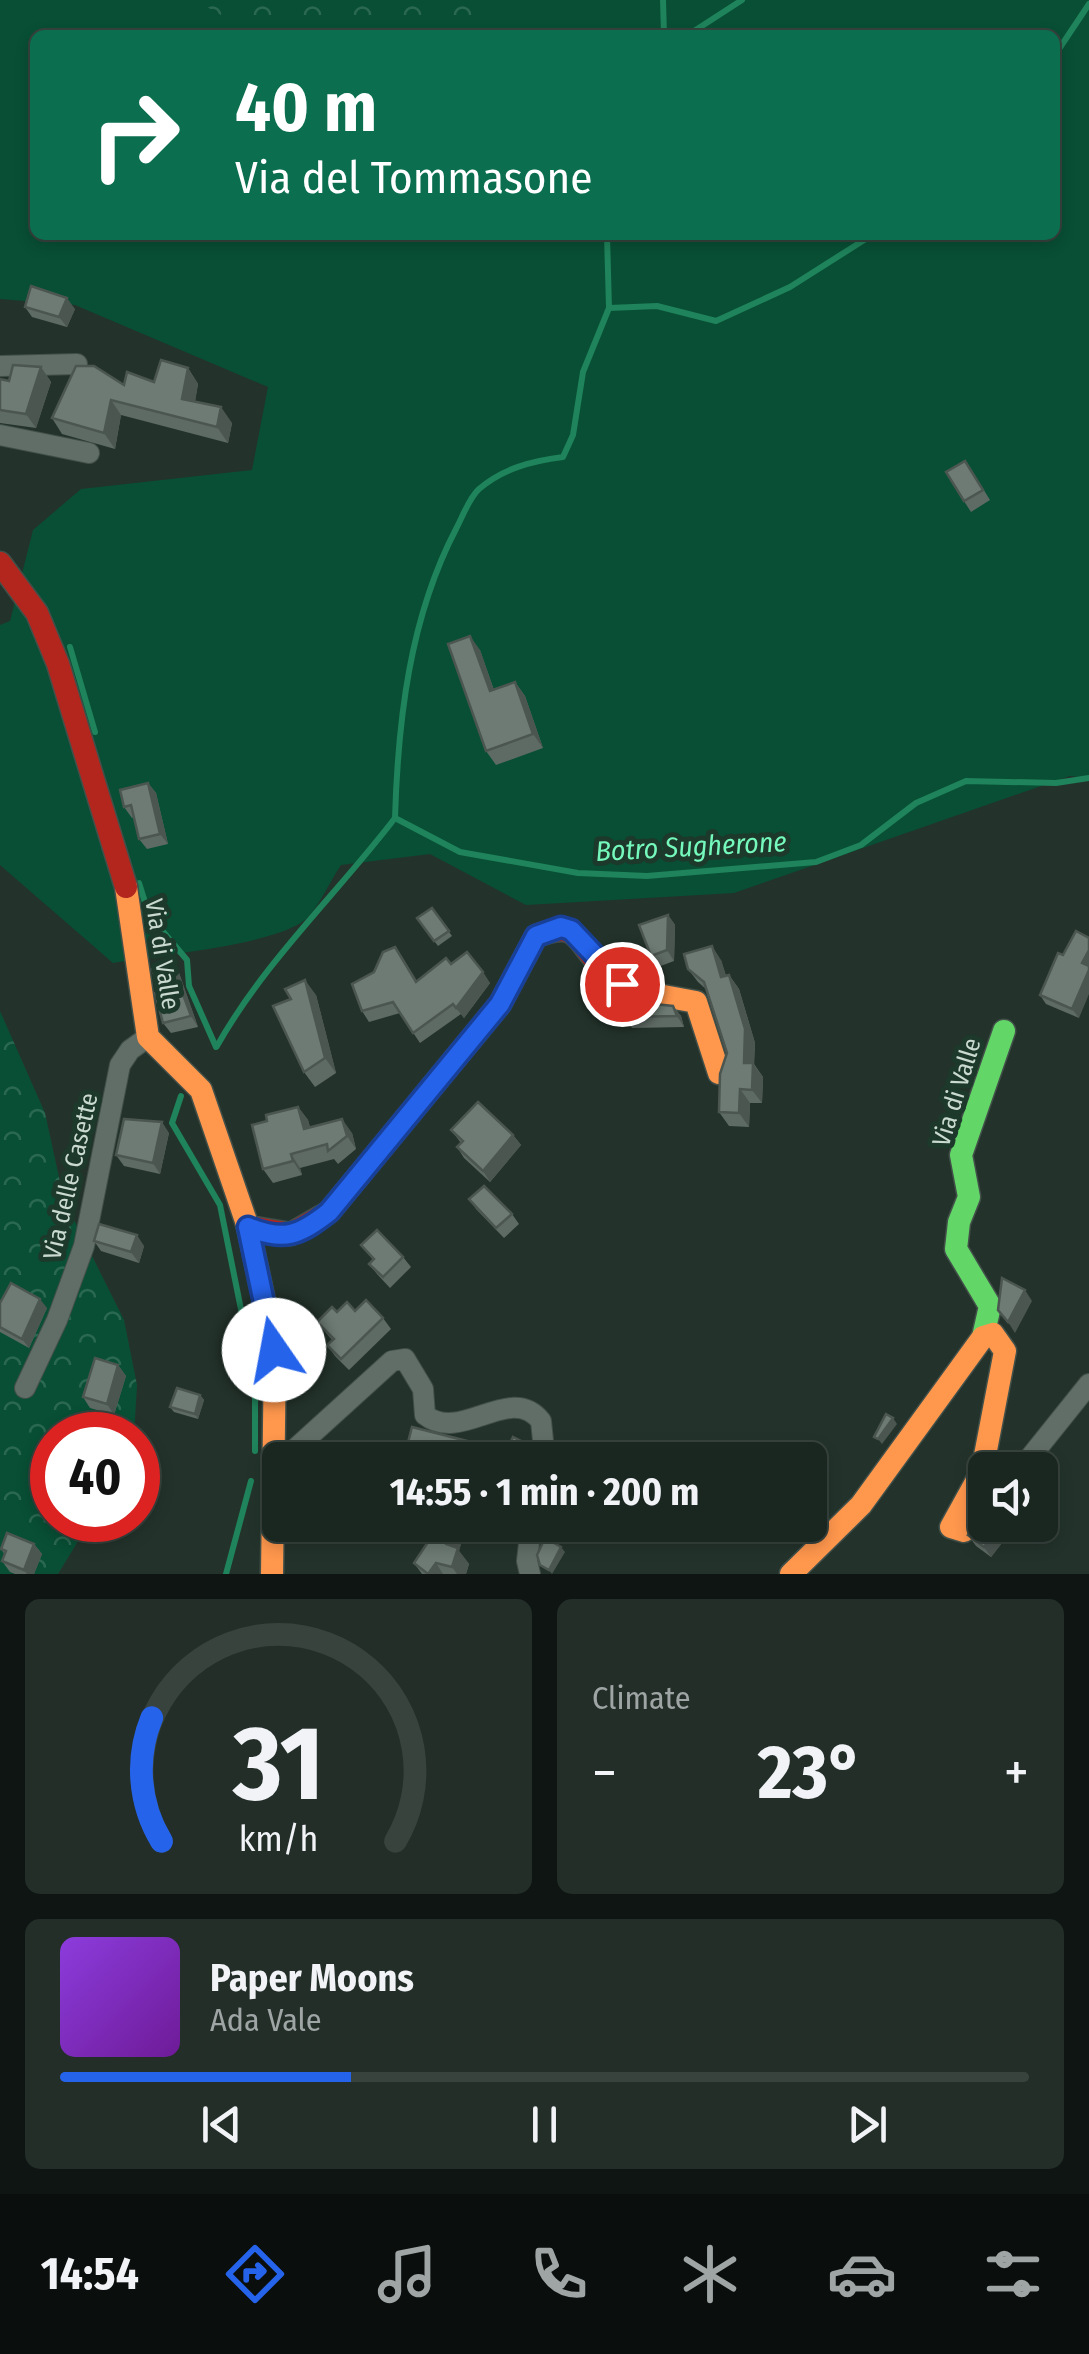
<!DOCTYPE html>
<meta charset="utf-8">
<style>
:root{--surface:#1a2620;--page:#232e29;--text:#f1f3f6;--muted:#9fa5a5;--line:#38433e;--accent:#2563eb}
body{margin:0;font-family:"Fira Sans Condensed",sans-serif;background:var(--page);color:var(--text);height:100vh;display:flex;flex-direction:column;font-size:38px;white-space:nowrap}
*{box-sizing:border-box;margin:0}
p{font-size:32px;color:var(--muted)}
.icon{flex:none;width:55px;height:55px;fill:none;stroke:currentColor;stroke-width:2;stroke-linecap:round;stroke-linejoin:round}
.map{position:relative;height:1574px;overflow:hidden}
.details{display:flex;flex-direction:column;gap:25px;padding:25px;background:#0e1512;flex:1}
.details>*{flex:none}
.guide{position:absolute;left:30px;top:30px;width:1030px;height:210px;border-radius:15px;box-shadow:0 5px 15px #0003,0 0 0 2px var(--line);background:#0b6e4f;color:#fff;overflow:hidden}
.fabs{position:absolute;left:968px;top:1452px;display:grid;gap:20px}
.fabs a{display:grid;place-items:center;width:90px;height:90px;border-radius:15px;background:var(--surface);box-shadow:0 5px 15px #0003,0 0 0 2px var(--line);font-size:50px}
.speed{position:absolute;left:30px;top:1412px;display:flex;gap:20px;font-size:50px;font-weight:700;text-align:center}
.speed>*{display:grid;place-content:center;width:130px;height:130px;border-radius:50%;background:var(--surface);box-shadow:0 5px 15px #0003,0 0 0 2px var(--line);line-height:1}
.speed .limit{border:15px solid #d22;background:#fff;color:#111}
.pin{position:absolute;display:grid;place-items:center;width:85px;height:85px;color:#fff;margin:-42px;border:5px solid #fff;border-radius:50%;box-shadow:0 2px 10px #0007}
.me{position:absolute;width:110px;margin:-55px;rotate:348deg;stroke-linejoin:round;filter:drop-shadow(0 0 8px #0008)}
.turn{display:flex;align-items:center;gap:35px;height:210px;padding:0 40px;font-size:45px}
.turn .icon{width:130px;height:130px;stroke-width:2.5}
.turn b{display:block;font-size:70px;line-height:85px}
.big{font-size:75px;font-weight:700;line-height:1.1}
.details .widget{flex:1;display:flex;flex-direction:column;justify-content:center;gap:15px;min-width:0;padding:0 35px;border-radius:15px;background:var(--page)}
.details .dial{align-items:center;gap:0}
.dial svg{height:260px;overflow:visible;fill:none;stroke:var(--line);stroke-width:7;stroke-linecap:round;text-anchor:middle}
.dial text{fill:var(--text);stroke:none}
.song{display:flex;align-items:center;gap:30px}
.cover{width:120px;height:120px;border-radius:15px;background:linear-gradient(135deg,hsl(270 70% 55%),hsl(280 70% 35%))}
.played{height:10px;border-radius:5px;background:linear-gradient(90deg,var(--accent) 30%,var(--line) 30%)}
.keys{display:flex;justify-content:space-around;direction:ltr}
.heat{display:flex;justify-content:space-between;align-items:center;font-size:55px;direction:ltr}
.details .tiles{flex:1;display:grid;gap:25px;grid-template-columns:1fr 1fr}
.widget:last-child{grid-column:span 2}
.trip{position:absolute;left:262px;top:1442px;width:565px;height:100px;border-radius:15px;background:var(--surface);box-shadow:0 5px 15px #0003,0 0 0 2px var(--line);font-weight:700;line-height:100px;text-align:center}
.tab-bar{display:flex;height:160px;justify-content:space-around;align-items:center;background:#0a0f0d;color:var(--muted)}
.tab-bar .icon{width:70px;height:70px}
.tab-bar .selected{color:var(--accent)}
.tab-bar b{font-size:45px;color:var(--text)}
.map>svg:first-child{display:block}
.grass{fill:#084f35;fill-rule:evenodd}
.park{fill:url(#park-crowns)}
.lines{fill:none;stroke-linecap:round;stroke-linejoin:round}
.stream{stroke:#1f835b;stroke-width:6}
.street-casing{stroke:#425049;stroke-width:22}
.fast-casing{stroke:#425049;stroke-width:25}
.slow-casing{stroke:#425049;stroke-width:25}
.jam-casing{stroke:#425049;stroke-width:25}
.street{stroke:#616e67;stroke-width:20}
.fast{stroke:#63d668;stroke-width:22}
.slow{stroke:#ff974d;stroke-width:22}
.jam{stroke:#b3261e;stroke-width:22}
.wall{fill:#5e6a64}
.shaded-wall{fill:#4c5651}
.building{fill:#6d7b74;stroke:#4c5651;stroke-width:2.5}
.route-casing{stroke:#184099;stroke-width:25}
.route{stroke:#2563eb;stroke-width:18}
.labels{text-anchor:middle;stroke-width:10;stroke-linejoin:round;paint-order:stroke}
.street-label{font-size:25px;fill:#cadad1;stroke:#1d392b}
.water-label{font-size:28px;font-style:italic;fill:#75f8bb;stroke:#1d392b}
</style>
<div class="map">
<svg width="1089" height="1574" viewBox="0 0 1089 1574">
<defs>
<pattern id="park-crowns" width="20" height="18" patternUnits="userSpaceOnUse" patternTransform="scale(2.5)"><rect width="20" height="18" fill="#084f35"/><path d="M2 6a3 3 0 1 1 6 0M12 15a3 3 0 1 1 6 0" fill="none" stroke="#2b6851"/></pattern>
</defs>
<rect width="100%" height="100%" fill="#23332b"/>
<path class="grass" d="M0 0H1089V778L1070 776 734 893 526 905 430 854 341 865C330 881 321 903 308 917 282 945 155 955 113 963L0 865V625L10 621 33 530 81 489 252 470 268 387 75 305 0 299ZM35 35H1055V235H35Z"/>
<g class="park">
<polygon points="195,0 512,0 474,13 442,35 255,35"/>
<polygon points="0,1011 45,1113 64,1200 124,1320 137,1385 134,1435 52,1435 52,1520 91,1520 58,1574 0,1574"/>
</g>
<g class="lines">
<g class="stream">
<polyline points="663,0 664,35"/>
<polyline points="688,35 742,0"/>
<polyline points="1055,55 1089,4"/>
<polyline points="609,308 657,306 716,321 790,287 872,235"/>
<polyline points="70,647 95,732"/>
<polyline points="395,818 460,852 578,873 647,876 816,862 861,845 916,803 966,781 1056,783 1089,778"/>
<path d="M395 818C398 719 410 617 456 529 463 516 469 498 479 489 504 468 532 461 563 457L573 435 583 372 609 308 607 235"/>
<polyline points="139,883 149,915 187,960 189,986 216,1047"/>
<path d="M217 1046C265 961 336 895 395 818"/>
<polyline points="181,1096 172,1123 220,1205 255,1379 255,1451"/>
<polyline points="226,1574 251,1481"/>
</g>
<g class="street-casing">
<g id="street">
<polyline points="0,366 77,364"/>
<polyline points="0,435 89,453"/>
<polyline points="25,1388 57,1320 84,1246 120,1065 130,1050 148,1037"/>
<path d="M283 1460 392 1361 405 1359 423 1389 425 1415C461 1444 511 1382 541 1421L545 1460"/>
<polyline points="1020,1470 1089,1384"/>
<polyline points="530,1574 527,1561 531,1525"/>
</g>
</g>
<g class="fast-casing">
<polyline id="fast" points="983,1337 990,1306 956,1249 959,1222 969,1197 961,1155 1004,1031"/>
</g>
<g class="slow-casing">
<g id="slow">
<polyline points="126,887 148,1037 201,1090 248,1227 275,1351 272,1574"/>
<polyline points="596,961 631,990 696,1002 719,1073"/>
<polyline points="791,1574 861,1505 983,1337 993,1334 1005,1351 982,1471 951,1527 964,1531 985,1513"/>
</g>
</g>
<g class="jam-casing">
<g id="jam">
<polyline points="0,563 37,613 58,664 126,887"/>
<path d="M248 1227 291 1234 329 1212 500 1004 536 936C574 922 573 933 596 961"/>
</g>
</g>
<use href="#street" class="street"/>
<use href="#fast" class="fast"/>
<use href="#slow" class="slow"/>
<use href="#jam" class="jam"/>
</g>
<g class="wall">
<polygon points="25,307 75,309 67,327 32,317"/>
<polygon points="41,367 51,382 36,428 0,423 0,379 9,381"/>
<polygon points="188,368 198,384 195,401 232,423 228,443 121,415 115,449 62,434 52,418 124,385 154,382"/>
<polygon points="972,471 990,500 971,512 964,501"/>
<polygon points="480,650 494,690 515,682 525,696 543,748 496,765 486,751"/>
<polygon points="148,783 156,793 168,844 147,849 139,839 134,817 132,818 124,807"/>
<polygon points="432,908 452,936 438,946 417,918"/>
<polygon points="668,915 675,925 674,961 658,967 651,956"/>
<polygon points="1058,953 1079,1018 1046,1004 1040,995"/>
<polygon points="402,957 417,981 451,964 490,983 464,1018 461,1014 420,1043 400,1013 369,1022 362,1011"/>
<polygon points="721,960 726,976 729,975 739,989 755,1043 754,1064 763,1077 762,1103 750,1103 749,1127 729,1126 719,1112 727,1053 707,990 698,982 688,969"/>
<polygon points="171,962 179,973 198,1027 171,1033 163,1023 161,991"/>
<polygon points="316,995 336,1073 315,1087 304,1072 291,999"/>
<polygon points="673,1006 681,1016 684,1027 632,1028 624,1017"/>
<polygon points="298,1107 308,1120 310,1127 352,1133 356,1149 338,1164 334,1159 300,1168 302,1175 273,1183 263,1169 267,1121"/>
<polygon points="451,1130 513,1135 521,1145 490,1182 464,1158 457,1147 461,1143"/>
<polygon points="169,1133 160,1174 124,1166 116,1155"/>
<polygon points="469,1199 512,1214 519,1224 504,1238 476,1209"/>
<polygon points="94,1241 144,1246 139,1263 101,1251"/>
<polygon points="361,1245 403,1257 411,1267 390,1288 377,1274 369,1264 373,1260"/>
<polygon points="0,1303 47,1308 29,1348 0,1332"/>
<polygon points="355,1311 383,1318 391,1329 349,1370 335,1356 327,1345 332,1340 317,1322 337,1312"/>
<polygon points="118,1365 126,1376 114,1415 90,1408 83,1397"/>
<polygon points="200,1395 204,1400 198,1419 174,1412 170,1407"/>
<polygon points="471,1442 482,1457 481,1460 413,1460 406,1450"/>
<polygon points="399,1525 466,1525 459,1551 469,1564 466,1574 422,1574 414,1563 426,1544 409,1540"/>
<polygon points="1016,1525 991,1557 976,1546 968,1535"/>
<polygon points="34,1544 42,1554 34,1574 15,1574 10,1572 2,1561 5,1555 1,1549"/>
</g>
<g class="shaded-wall">
<polygon points="67,298 75,309 67,327 59,317"/>
<polygon points="41,367 51,382 36,428 26,414"/>
<polygon points="188,368 198,384 193,414 182,399"/>
<polygon points="111,400 121,415 115,449 104,433"/>
<polygon points="221,407 232,423 228,443 217,427"/>
<polygon points="470,636 480,650 499,705 490,691"/>
<polygon points="515,682 525,696 543,748 533,734"/>
<polygon points="148,783 156,793 168,844 160,834"/>
<polygon points="668,915 675,925 674,961 667,950"/>
<polygon points="712,946 721,960 731,991 721,977"/>
<polygon points="1089,950 1089,994 1079,1018 1072,1009 1082,963"/>
<polygon points="171,962 179,973 198,1027 191,1016"/>
<polygon points="483,972 490,983 464,1018 456,1008"/>
<polygon points="729,975 739,989 755,1043 754,1065 763,1077 762,1103 752,1090 744,1063"/>
<polygon points="305,980 316,995 336,1073 325,1058"/>
<polygon points="673,1006 681,1016 684,1027 677,1016"/>
<polygon points="740,1089 750,1103 749,1127 739,1113"/>
<polygon points="298,1107 308,1120 314,1143 304,1129"/>
<polygon points="342,1119 352,1133 356,1149 347,1136"/>
<polygon points="162,1122 169,1133 160,1174 153,1163"/>
<polygon points="513,1135 521,1145 490,1182 483,1171"/>
<polygon points="291,1154 300,1168 302,1175 293,1161"/>
<polygon points="137,1235 144,1246 139,1263 131,1252"/>
<polygon points="1025,1290 1032,1301 1015,1333 1008,1322"/>
<polygon points="40,1299 47,1308 29,1348 22,1339"/>
<polygon points="118,1365 126,1376 114,1415 107,1404"/>
<polygon points="200,1395 204,1400 198,1419 195,1414"/>
<polygon points="893,1418 897,1424 882,1444 878,1439"/>
<polygon points="471,1442 482,1457 481,1460 466,1460"/>
<polygon points="523,1442 530,1453 533,1460 529,1460"/>
<polygon points="451,1525 466,1525 459,1551 469,1564 466,1574 457,1574 452,1567 446,1544"/>
<polygon points="1000,1525 1016,1525 991,1557 984,1547"/>
<polygon points="34,1544 42,1554 34,1574 27,1574 24,1570"/>
<polygon points="561,1547 565,1552 552,1574 549,1570"/>
<polygon points="436,1563 443,1574 428,1574"/>
</g>
<g class="building">
<polygon points="31,286 67,298 59,317 25,307"/>
<polygon points="161,360 188,368 182,399 221,407 217,427 111,400 104,433 52,418 76,366 94,366 124,385 127,372 154,382"/>
<polygon points="13,365 41,367 26,414 0,410 0,379 9,381"/>
<polygon points="965,461 983,490 964,501 946,472"/>
<polygon points="470,636 490,691 515,682 533,734 486,751 448,644"/>
<polygon points="148,783 160,834 139,839 131,805 124,807 120,790"/>
<polygon points="432,908 449,931 434,941 417,918"/>
<polygon points="668,915 667,950 651,956 639,925"/>
<polygon points="1076,931 1089,938 1089,950 1082,963 1089,966 1089,970 1072,1009 1040,995 1058,953 1063,955"/>
<polygon points="712,946 721,977 729,975 745,1029 744,1063 753,1063 752,1090 740,1089 739,1113 719,1112 720,1074 727,1053 704,982 688,969 684,954"/>
<polygon points="395,947 416,982 446,958 451,964 467,952 483,972 456,1008 453,1004 413,1033 393,1002 362,1011 352,984 374,972 383,952"/>
<polygon points="171,962 191,1016 163,1023 155,993 161,991 152,969"/>
<polygon points="305,980 325,1058 304,1072 273,1006 291,999 285,989"/>
<polygon points="626,1001 673,1006 677,1016 624,1017"/>
<polygon points="478,1102 513,1135 483,1171 457,1147 463,1141 451,1130"/>
<polygon points="298,1107 304,1129 342,1119 347,1136 328,1151 327,1144 291,1154 293,1161 263,1169 252,1125 267,1121 266,1115"/>
<polygon points="124,1119 162,1122 153,1163 116,1155"/>
<polygon points="484,1186 512,1214 496,1228 469,1199"/>
<polygon points="99,1224 137,1235 131,1252 94,1241"/>
<polygon points="377,1230 403,1257 383,1277 369,1264 374,1259 361,1245"/>
<polygon points="1002,1278 1025,1290 1008,1322 998,1310"/>
<polygon points="11,1283 40,1299 22,1339 0,1327 0,1303"/>
<polygon points="366,1300 383,1318 341,1359 327,1345 334,1339 317,1322 332,1307 337,1312 347,1302 355,1311"/>
<polygon points="95,1358 118,1365 107,1404 83,1397"/>
<polygon points="177,1388 200,1395 195,1414 170,1407"/>
<polygon points="886,1414 893,1418 878,1439 874,1437"/>
<polygon points="412,1427 471,1442 466,1460 415,1460 417,1452 406,1450"/>
<polygon points="513,1437 523,1442 529,1460 502,1460"/>
<polygon points="985,1517 985,1525 1000,1525 984,1547 968,1535"/>
<polygon points="401,1525 451,1525 446,1544 458,1548 452,1567 436,1563 428,1574 414,1563 434,1533"/>
<polygon points="7,1533 34,1544 24,1570 2,1561 6,1551 1,1549"/>
<polygon points="545,1538 561,1547 549,1570 540,1565 537,1555"/>
</g>
<g class="lines">
<g class="route-casing">
<path id="route" d="M274 1350 248 1227C284 1242 300 1235 329 1212L500 1004 536 936 561 927 571 930 622 984"/>
</g>
<use href="#route" class="route"/>
</g>
<g class="labels">
<g class="street-label">
<text transform="translate(163 954) rotate(81)" y="9">Via di Valle</text>
<text transform="translate(956 1092) rotate(-73)" y="9">Via di Valle</text>
<text transform="translate(70 1176) rotate(-77)" y="9">Via delle Casette</text>
</g>
<g class="water-label">
<text transform="translate(691 846) rotate(-3)" y="10">Botro Sugherone</text>
</g>
</g>
</svg>
<div class="fabs">
<a><svg class="icon" aria-label="sound" viewBox="0 0 24 24"><path d="M4 9h4l5-4v14l-5-4H4zM17 9q2 3 0 6"/></svg></a>
</div>
<div class="speed"><div class="limit">40</div></div>
<div class="pin" style="left:622px;top:984px;background:#d93025"><svg class="icon" aria-label="arrive" viewBox="0 0 24 24"><path d="M6 21V4h12l-3 4 3 4H6"/></svg></div>
<svg class="me" style="left:274px;top:1350px" viewBox="-20 -20 40 40"><circle r="19" fill="#fff"/><path d="M0-13L10 11 0 6-10 11z" fill="#2563eb"/></svg>
<div class="trip">14:55 · 1 min · 200 m</div>
<div class="guide">
<div class="turn"><svg class="icon" aria-label="right" viewBox="0 0 24 24"><path d="M7 20v-9h11M14 6l5 5-5 5"/></svg><div><b>40 m</b>Via del Tommasone</div></div>
</div>
</div>
<section class="details">
<div class="tiles">
<div class="widget dial"><svg viewBox="0 0 100 80">
<path d="M14 69A42 42 0 1 1 86 69"/>
<path d="M14 69A42 42 0 0 1 11 31" stroke="#2563eb"/>
<text x="50" y="56" font-size="32" font-weight="700">31</text>
<text x="50" y="72" font-size="11">km/h</text>
</svg></div>
<div class="widget"><p>Climate</p>
<div class="heat"><a>−</a><b class="big">23°</b><a>+</a></div>
</div>
<div class="widget">
<div class="song"><i class="cover"></i><div><b>Paper Moons</b><p>Ada Vale</p></div></div>
<div class="played"></div>
<div class="keys"><svg class="icon" aria-label="previous" viewBox="0 0 24 24"><path d="M18 5L8 12l10 7zM5 5v14"/></svg><svg class="icon" aria-label="pause" viewBox="0 0 24 24"><path d="M8 5v14M16 5v14"/></svg><svg class="icon" aria-label="next" viewBox="0 0 24 24"><path d="M6 5l10 7-10 7zM19 5v14"/></svg></div>
</div>
</div>
</section>
<nav class="tab-bar">
<b>14:54</b>
<svg class="icon selected" aria-label="directions" viewBox="0 0 24 24"><path d="M12 3l9 9-9 9-9-9zM9 14v-3h6M13 9l2 2-2 2"/></svg>
<svg class="icon" aria-label="music" viewBox="0 0 24 24"><path d="M9 18V5l10-2v13"/><circle cx="6" cy="18" r="3"/><circle cx="16" cy="16" r="3"/></svg>
<svg class="icon" aria-label="phone" viewBox="0 0 24 24"><path d="M5 4h4l2 5-3 2q2 4 5 5l2-3 5 2v4C11 20 4 13 5 4z"/></svg>
<svg class="icon" aria-label="climate" viewBox="0 0 24 24"><path d="M12 3v18M4 7l16 10M4 17L20 7"/></svg>
<svg class="icon" aria-label="car" viewBox="0 0 24 24"><path d="M5 17H2v-5l4-1 3-4h7l3 4 3 1v5h-3M9 17h6M6 11h13"/><circle cx="7" cy="17" r="2"/><circle cx="17" cy="17" r="2"/></svg>
<svg class="icon" aria-label="filters" viewBox="0 0 24 24"><path d="M4 7h16M4 17h16"/><circle cx="9" cy="7" r="2"/><circle cx="15" cy="17" r="2"/></svg>
</nav>
